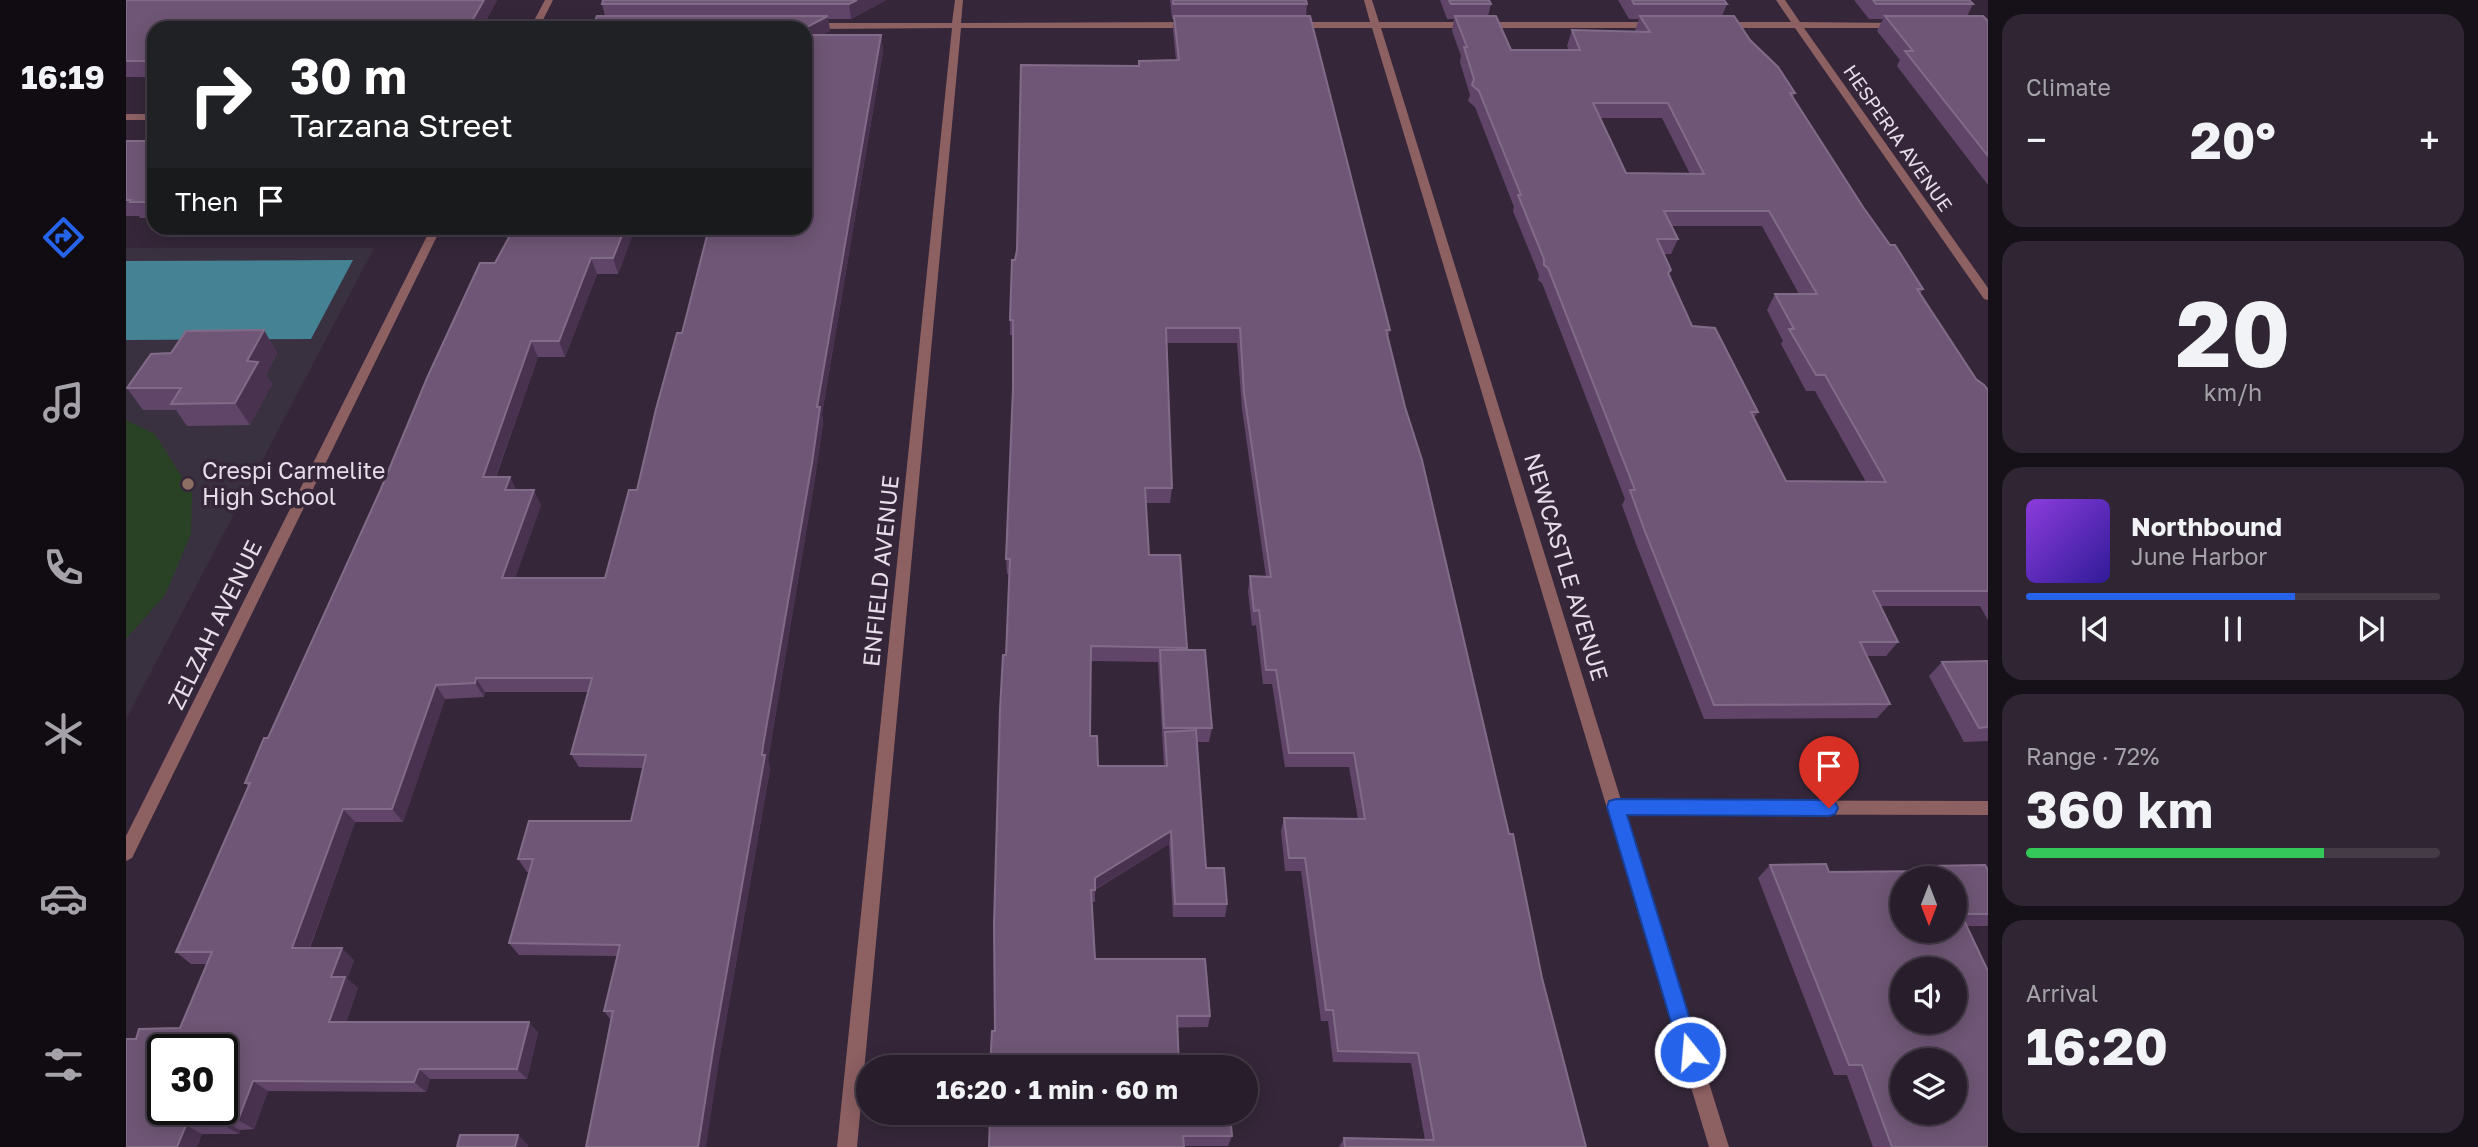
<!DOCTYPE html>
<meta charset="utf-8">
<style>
:root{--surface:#281d2b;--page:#302633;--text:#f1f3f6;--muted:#a5a2a9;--line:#443b47;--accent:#2563eb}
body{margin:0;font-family:"Golos Text",sans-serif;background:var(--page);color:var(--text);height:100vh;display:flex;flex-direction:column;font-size:26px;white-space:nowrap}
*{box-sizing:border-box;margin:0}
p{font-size:23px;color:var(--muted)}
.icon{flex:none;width:38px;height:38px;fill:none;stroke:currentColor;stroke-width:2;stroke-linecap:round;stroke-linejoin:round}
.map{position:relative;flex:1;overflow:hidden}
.details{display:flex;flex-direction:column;gap:14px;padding:14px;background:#161018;width:490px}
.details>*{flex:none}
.hud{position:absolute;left:21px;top:21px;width:665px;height:214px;border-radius:21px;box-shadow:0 4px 18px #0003,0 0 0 2px var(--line);background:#202124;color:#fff;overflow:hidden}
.needle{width:46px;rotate:180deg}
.tools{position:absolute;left:1764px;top:866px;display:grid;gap:14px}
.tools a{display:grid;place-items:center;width:77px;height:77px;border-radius:50%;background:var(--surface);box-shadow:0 4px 18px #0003,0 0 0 2px var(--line);font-size:35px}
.speed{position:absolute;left:21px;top:1034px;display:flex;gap:14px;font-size:35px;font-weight:700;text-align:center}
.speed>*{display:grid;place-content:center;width:91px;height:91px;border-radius:50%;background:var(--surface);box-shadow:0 4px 18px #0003,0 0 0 2px var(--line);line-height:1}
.speed .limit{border:4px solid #111;border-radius:10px;background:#fff;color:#111}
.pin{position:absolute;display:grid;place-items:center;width:60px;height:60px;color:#fff;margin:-72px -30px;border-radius:50% 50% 50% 0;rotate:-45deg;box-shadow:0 0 7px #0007}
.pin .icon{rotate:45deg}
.me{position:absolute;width:77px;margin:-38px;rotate:343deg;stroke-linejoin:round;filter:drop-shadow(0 0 5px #0008)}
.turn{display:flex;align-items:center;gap:24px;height:147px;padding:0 28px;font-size:32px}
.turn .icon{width:91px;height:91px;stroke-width:2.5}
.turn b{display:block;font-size:49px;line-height:60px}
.then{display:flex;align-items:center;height:66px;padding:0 28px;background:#0003;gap:14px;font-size:26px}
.big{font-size:52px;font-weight:700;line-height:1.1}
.details .tile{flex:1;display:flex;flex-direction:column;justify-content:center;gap:10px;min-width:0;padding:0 24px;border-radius:21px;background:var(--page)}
.details .dial{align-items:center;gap:0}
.dial b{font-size:91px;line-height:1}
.song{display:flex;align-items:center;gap:21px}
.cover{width:84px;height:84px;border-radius:10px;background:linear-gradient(135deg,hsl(270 70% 55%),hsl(250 70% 35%))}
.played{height:7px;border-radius:4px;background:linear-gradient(90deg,var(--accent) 65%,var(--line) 65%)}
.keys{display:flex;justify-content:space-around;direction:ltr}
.heat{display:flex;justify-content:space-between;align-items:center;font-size:38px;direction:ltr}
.charge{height:10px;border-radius:5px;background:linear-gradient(90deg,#34c759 72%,var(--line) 0)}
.trip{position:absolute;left:730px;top:1055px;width:402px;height:70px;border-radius:35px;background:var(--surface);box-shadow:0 4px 18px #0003,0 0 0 2px var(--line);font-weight:700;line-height:70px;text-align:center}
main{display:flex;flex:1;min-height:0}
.dock{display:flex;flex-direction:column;width:126px;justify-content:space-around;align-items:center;background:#100c11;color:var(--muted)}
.dock .icon{width:49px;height:49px}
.dock .active{color:var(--accent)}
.dock b{font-size:32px;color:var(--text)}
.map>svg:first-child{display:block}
.education{fill:#3a3140}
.green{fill:#294226}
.water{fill:#448294}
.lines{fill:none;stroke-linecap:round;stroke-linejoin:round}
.street{fill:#8d6062;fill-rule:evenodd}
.wall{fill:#614569;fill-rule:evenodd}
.shaded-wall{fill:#493250}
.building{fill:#6f5676;stroke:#826b88;stroke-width:2;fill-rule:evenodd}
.route{fill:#2563eb;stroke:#184099;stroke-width:2}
.education-dot{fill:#8d6e63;stroke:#352739;stroke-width:2.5}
.labels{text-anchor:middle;stroke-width:7;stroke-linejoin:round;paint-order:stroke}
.far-street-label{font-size:19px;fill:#e6dde9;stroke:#352739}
.poi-label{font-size:23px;fill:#e6dde9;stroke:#352739;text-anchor:start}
.street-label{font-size:23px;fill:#e6dde9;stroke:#352739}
</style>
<main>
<nav class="dock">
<b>16:19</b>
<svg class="icon active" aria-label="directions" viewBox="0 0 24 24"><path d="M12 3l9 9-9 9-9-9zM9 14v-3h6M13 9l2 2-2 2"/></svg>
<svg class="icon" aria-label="music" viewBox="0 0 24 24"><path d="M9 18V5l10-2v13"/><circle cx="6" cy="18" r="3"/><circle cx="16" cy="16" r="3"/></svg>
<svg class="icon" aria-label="phone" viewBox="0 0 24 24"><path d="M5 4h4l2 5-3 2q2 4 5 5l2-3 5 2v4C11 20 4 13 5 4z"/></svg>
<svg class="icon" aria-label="climate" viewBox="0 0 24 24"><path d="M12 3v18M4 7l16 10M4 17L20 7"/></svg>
<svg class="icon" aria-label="car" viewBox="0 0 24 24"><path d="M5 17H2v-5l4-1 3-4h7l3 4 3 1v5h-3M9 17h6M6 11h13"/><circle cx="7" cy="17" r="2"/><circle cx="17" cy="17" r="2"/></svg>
<svg class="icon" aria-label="filters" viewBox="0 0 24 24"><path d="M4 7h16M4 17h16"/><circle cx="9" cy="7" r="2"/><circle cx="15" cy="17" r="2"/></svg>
</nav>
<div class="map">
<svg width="1862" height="1147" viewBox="0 0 1862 1147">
<rect width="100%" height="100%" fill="#352739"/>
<polygon class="education" points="0,248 248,248 0,719"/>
<polygon class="green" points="0,420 29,434 66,493 65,534 39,595 0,639"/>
<polygon class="water" points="227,260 185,339 0,340 0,261"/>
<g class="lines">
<g class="street">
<polygon points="419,0 427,0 416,22 486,23 491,26 489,28 404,28"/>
<polygon points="829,0 837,0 835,23 1067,22 1072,25 1067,28 835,28 731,1147 711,1147 826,28 685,29 680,26 685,23 826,23"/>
<polygon points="1238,0 1246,0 1253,22 1529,22 1534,25 1529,28 1255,28 1495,800 1862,801 1862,815 1499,814 1603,1147 1583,1147 1246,28 1168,28 1163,25 1168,22 1244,22"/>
<polygon points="1650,0 1659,0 1674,22 1773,23 1775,25 1770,28 1678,28 1862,288 1862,300 1858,299 1669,28 1598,28 1593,25 1598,22 1665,22"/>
<rect x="0" y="114" width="28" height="6"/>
<polygon points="305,228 315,228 6,858 0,861 0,836"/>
</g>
</g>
<g class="wall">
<polygon points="0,0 371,0 356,28 28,28 28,77 0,77"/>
<polygon points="760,0 725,19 702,19 704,31 695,35 755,35 757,51 696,414 697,423 689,478 642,760 644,769 594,1055 485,1020 478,1011 491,956 393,955 383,943 403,872 401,872 392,859 505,821 517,768 453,767 445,754 462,692 359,692 358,697 319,699 277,822 229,822 184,948 228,960 221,979 232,988 220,1022 412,1032 401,1079 304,1079 300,1092 142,1091 128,1129 114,1130 113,1134 76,1134 71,1147 10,1039 54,1028 81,964 65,964 50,952 122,786 119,783 142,738 369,263 509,228 492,274 471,274 439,357 412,357 370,477 384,477 390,490 415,505 389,578 479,578 511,490 556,333 679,228 479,16 476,4"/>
<path d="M1044 0H1180L1181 4 1180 16 1264 330 1262 337 1416 978 1460 1147H1213L1218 1138 1299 1140 1285 1063 1207 1062 1202 1021H1195L1175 871H1159L1155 831 1158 818 1232 819 1223 767H1159L1146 684H1137L1130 625 1126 626 1122 591 1124 576 1140 577 1116 409 1111 343H1041L1046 488 1044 503H1020L1023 555 1061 648V650L1086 728 1083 742H1071L1080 868 1101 904 1099 917H1047L1043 844 969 890V902H966L969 959 1084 1016 1082 1027 869 1031 880 655 884 574H881L880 559 887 388V335H884V320L889 260 1012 66 1013 61 1050 60 1047 31 1048 19H1046ZM965 661 1032 662 1038 766H972L964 736Z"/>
<path d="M1314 0H1363L1365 4 1362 16 1385 50H1443L1441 46 1446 30 1510 32 1509 31 1513 19H1503L1492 0H1598L1601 4 1596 16 1624 40 1669 93 1667 97 1737 207 1797 289 1794 294 1850 379 1862 390V620L1854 606H1754L1772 642 1760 656H1741L1764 704 1751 718 1578 719 1510 544 1496 505 1499 499 1416 283 1412 280 1413 275 1387 211 1388 207 1349 107 1342 101 1344 95 1334 62 1335 56 1326 31 1328 19H1321ZM1474 118H1536L1564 174 1500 173ZM1546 226H1636L1673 294H1649L1641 310 1657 341 1655 344 1680 391H1689L1740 482 1660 481 1628 418 1632 412 1566 326 1543 275 1538 254H1545L1552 239Z"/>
<polygon points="1728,0 1843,0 1847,4 1841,16 1862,21 1862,185 1771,66 1774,60 1751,31 1757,19 1743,19"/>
<polygon points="0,141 28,141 28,218 14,218 13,216 0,216"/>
<polygon points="138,330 151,353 140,375 146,384 124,425 61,426 50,410 17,410 1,388 45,353"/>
<polygon points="1862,661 1862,741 1838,742 1803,676 1816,662"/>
<polygon points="1644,865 1703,872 1799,871 1804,866 1862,870 1862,926 1841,926 1862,1147 1747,1147 1721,1075 1708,1075 1632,878"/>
<polygon points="864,1113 1104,1113 1106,1136 1102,1146 1058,1146"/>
</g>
<g class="shaded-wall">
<polygon points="358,0 371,0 356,28 342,28"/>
<polygon points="731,0 760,0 725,19 723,4"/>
<polygon points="702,16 704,31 679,44 679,28"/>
<polygon points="755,35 757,51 696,414 697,423 689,478 642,760 644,769 594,1055 580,1147 572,1147 691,407"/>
<polygon points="499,228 509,228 492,274 487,258"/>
<polygon points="465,258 471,274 439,357 433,341"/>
<polygon points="138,330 151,353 140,375 146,384 124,425 109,403 121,361"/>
<polygon points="405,341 412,357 364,492 357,477"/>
<polygon points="384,477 391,492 379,490"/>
<polygon points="408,490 415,505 384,593 376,578"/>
<polygon points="350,678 359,692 358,697 349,683"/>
<polygon points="310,685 319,699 277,822 266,809"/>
<polygon points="217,809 229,822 179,960 166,948"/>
<polygon points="1045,831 1043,844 968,890 969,878"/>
<polygon points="216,948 228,960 221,979 232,988 216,1032 203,1022 205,977"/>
<polygon points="403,1022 412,1032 401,1079 391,1069"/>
<polygon points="293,1069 304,1079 300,1092 288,1082"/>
<polygon points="127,1081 142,1091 128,1129 112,1120"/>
<polygon points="98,1121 114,1130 113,1134 97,1125"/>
<polygon points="60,1125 76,1134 71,1147 51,1147"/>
<polygon points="392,1135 402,1145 402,1147 389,1147"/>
</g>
<g class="building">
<polygon points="0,0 358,0 342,28 28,28 28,61 0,61"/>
<polygon points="477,0 731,0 723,4 476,4"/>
<polygon points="1047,0 1180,0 1181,4 1047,4"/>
<polygon points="1323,0 1363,0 1365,4 1325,4"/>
<polygon points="1506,0 1598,0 1601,4 1508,4"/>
<polygon points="1747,0 1843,0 1847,4 1750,4"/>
<polygon points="471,16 702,16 679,28 466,28"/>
<polygon points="1048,16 1184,16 1264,330 1260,330 1279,407 1296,460 1383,834 1387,834 1416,978 1460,1147 1219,1147 1218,1138 1308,1140 1292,1053 1212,1051 1207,1010 1200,1010 1179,858 1163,858 1158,818 1239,819 1228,753 1163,753 1150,670 1140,670 1133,610 1128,611 1124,576 1145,577 1118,393 1114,328 1040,328 1046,488 1019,488 1023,555 1054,555 1061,648 965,646 964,736 971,736 972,766 1041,766 1039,732 1070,730 1080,868 1098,868 1101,904 1049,904 1045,831 969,878 969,890 965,890 969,959 1079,959 1084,1016 1051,1016 1053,1068 864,1068 866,1031 869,1031 868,925 874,710 877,655 880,655 884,559 880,559 887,388 887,320 884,320 886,260 889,260 891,250 895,65 1013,66 1013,61 1053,60"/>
<path d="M1329 16H1370L1385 50H1454L1446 30 1524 32 1514 16H1608L1624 40 1652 67 1669 93H1664L1737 207 1764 245H1769L1797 289H1791L1850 379 1858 385 1862 390V591H1747L1772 642H1734L1764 704 1588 705 1518 529 1504 490H1509L1422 268 1418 265V259L1392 195H1395L1353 91 1346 85 1348 79 1338 47H1341ZM1467 103H1542L1578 174 1500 173ZM1538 211H1643L1691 294H1649L1668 329H1663L1690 375H1699L1760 482 1660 481 1625 412H1632L1589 328 1566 326 1542 273 1545 270 1531 239H1552Z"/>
<polygon points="1759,16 1857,16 1862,21 1862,156 1779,51 1787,51"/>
<path d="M679 35H755L691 407H694L686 463 637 746 636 755H639L588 1044 572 1147H460L487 1011H478L494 945 383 943 407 859H392L403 821H505L520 755 445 754 466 678H350L349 683 310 685 266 809H217L166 948H216L205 977H219L203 1022H403L391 1069H293L288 1082 127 1081 112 1120 98 1121 97 1125H60L51 1147H0V1039H10L13 1029 54 1028 86 952H50L124 783H119L138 738H142L254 491 301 378 354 263H369L388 228H499L487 258H465L433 341H405L357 477H384L379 490H408L376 578H479L503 490H511L530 409 551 333H556L583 228H679ZM37 1050H96V1110H37Z"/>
<polygon points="0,141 28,141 28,202 4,202 5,200 0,200"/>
<polygon points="138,330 121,361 132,362 109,403 45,404 55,388 1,388 25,354 45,353 60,331"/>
<polygon points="1034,650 1079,650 1086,728 1038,728"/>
<polygon points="1862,661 1862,727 1853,728 1816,662"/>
<path d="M1700 864 1703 872 1807 871 1804 866 1859 865 1862 870V914H1835L1862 971V1147H1766L1736 1065H1723L1644 865ZM1776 878H1829V931H1776ZM1776 970H1829V1022H1776ZM1776 1060H1829V1113H1776Z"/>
<polygon points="864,1113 1104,1113 1106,1136 1057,1136 1058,1147 863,1147"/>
<polygon points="334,1135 392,1135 389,1147 331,1147"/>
</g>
<polygon class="route" points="1490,799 1703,800 1709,802 1712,808 1709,814 1703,816 1501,815 1574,1052 1571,1060 1564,1063 1557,1060 1554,1052 1481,807 1483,801"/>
<circle class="education-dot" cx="62" cy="484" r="7"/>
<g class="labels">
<g class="far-street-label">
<text transform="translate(1772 138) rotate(55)" y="7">HESPERIA AVENUE</text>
</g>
<g class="poi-label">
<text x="76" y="479">Crespi Carmelite<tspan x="76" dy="26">High School</tspan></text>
</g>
<g class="street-label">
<text transform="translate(1440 567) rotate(73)" y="8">NEWCASTLE AVENUE</text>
<text transform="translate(755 571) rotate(-84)" y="8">ENFIELD AVENUE</text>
<text transform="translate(89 625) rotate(-64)" y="8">ZELZAH AVENUE</text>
</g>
</g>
</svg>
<div class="tools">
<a><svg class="needle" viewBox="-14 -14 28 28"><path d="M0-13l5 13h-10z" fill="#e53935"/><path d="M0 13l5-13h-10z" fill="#a5a2a9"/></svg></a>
<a><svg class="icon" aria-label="sound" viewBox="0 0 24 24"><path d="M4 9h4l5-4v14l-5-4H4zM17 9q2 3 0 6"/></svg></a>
<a><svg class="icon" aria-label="layers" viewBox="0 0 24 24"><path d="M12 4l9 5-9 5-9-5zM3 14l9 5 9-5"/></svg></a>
</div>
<div class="speed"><div class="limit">30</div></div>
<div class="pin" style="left:1703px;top:808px;background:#d93025"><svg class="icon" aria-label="arrive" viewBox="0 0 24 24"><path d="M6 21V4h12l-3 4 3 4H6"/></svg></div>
<svg class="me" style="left:1564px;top:1052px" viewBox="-20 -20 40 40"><circle r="17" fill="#2563eb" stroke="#fff" stroke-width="3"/><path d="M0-11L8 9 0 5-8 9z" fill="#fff"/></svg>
<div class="trip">16:20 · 1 min · 60 m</div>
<div class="hud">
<div class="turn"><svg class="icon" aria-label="right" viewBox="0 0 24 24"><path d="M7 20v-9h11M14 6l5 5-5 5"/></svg><div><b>30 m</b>Tarzana Street</div></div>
<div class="then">Then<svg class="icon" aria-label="arrive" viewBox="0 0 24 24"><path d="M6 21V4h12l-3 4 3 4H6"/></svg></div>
</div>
</div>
<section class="details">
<div class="tile"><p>Climate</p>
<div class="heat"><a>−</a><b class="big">20°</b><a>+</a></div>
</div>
<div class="tile dial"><b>20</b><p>km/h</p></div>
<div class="tile">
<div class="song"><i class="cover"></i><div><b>Northbound</b><p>June Harbor</p></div></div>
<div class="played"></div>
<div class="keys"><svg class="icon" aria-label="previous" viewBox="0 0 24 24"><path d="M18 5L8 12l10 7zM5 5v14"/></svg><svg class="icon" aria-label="pause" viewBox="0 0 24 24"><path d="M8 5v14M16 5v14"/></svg><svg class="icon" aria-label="next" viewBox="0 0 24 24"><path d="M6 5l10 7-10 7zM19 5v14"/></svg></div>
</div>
<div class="tile"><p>Range · 72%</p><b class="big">360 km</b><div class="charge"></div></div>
<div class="tile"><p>Arrival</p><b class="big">16:20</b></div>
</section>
</main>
